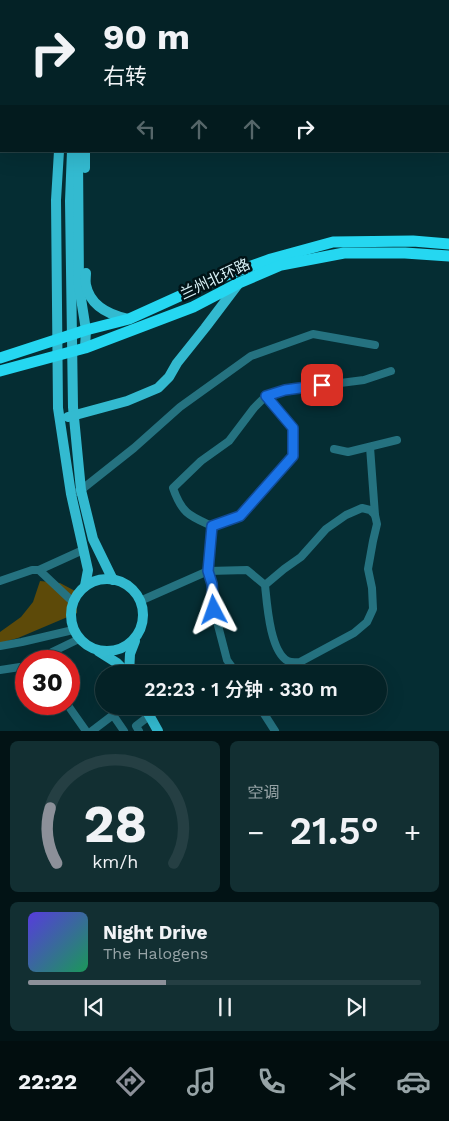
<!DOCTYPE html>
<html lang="zh">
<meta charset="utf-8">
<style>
:root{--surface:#042226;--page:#122f32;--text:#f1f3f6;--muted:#97a4a7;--line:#253f43;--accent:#8c9099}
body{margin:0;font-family:"Work Sans","Noto Sans SC",sans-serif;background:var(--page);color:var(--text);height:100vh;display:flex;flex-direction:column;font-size:19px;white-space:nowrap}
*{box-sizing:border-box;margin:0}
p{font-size:16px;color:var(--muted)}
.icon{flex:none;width:28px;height:28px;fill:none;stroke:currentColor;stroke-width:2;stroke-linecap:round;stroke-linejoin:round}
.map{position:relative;height:731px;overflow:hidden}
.drawer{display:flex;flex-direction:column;gap:10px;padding:10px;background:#021315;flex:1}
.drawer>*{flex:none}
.guide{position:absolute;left:0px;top:0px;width:450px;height:152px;box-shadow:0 5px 20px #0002,0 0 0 1px var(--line);background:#042226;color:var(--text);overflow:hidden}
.speed{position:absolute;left:15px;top:650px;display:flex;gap:10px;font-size:25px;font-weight:700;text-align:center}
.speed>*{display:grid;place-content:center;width:65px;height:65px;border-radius:50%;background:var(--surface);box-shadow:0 5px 20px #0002,0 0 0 1px var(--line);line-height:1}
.speed .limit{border:8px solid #d22;background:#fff;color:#111}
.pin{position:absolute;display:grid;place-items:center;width:42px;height:42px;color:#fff;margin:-21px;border-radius:10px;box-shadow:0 2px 8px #0006}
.me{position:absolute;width:55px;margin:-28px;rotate:356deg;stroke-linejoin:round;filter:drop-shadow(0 0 4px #0008)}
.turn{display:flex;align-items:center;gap:18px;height:105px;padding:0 20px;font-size:22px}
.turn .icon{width:65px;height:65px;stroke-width:2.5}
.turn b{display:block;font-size:35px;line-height:42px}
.lanes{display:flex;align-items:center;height:48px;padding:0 20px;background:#0003;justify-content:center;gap:25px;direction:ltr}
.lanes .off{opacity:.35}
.big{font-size:38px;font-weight:600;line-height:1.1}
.drawer .widget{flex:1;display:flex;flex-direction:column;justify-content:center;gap:8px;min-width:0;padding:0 18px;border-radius:8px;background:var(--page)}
.drawer .dial{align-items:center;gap:0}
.dial svg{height:130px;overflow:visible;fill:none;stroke:var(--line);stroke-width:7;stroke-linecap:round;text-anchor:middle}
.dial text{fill:var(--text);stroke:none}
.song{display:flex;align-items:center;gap:15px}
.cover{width:60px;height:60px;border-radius:8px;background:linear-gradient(135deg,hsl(250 70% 55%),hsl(150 70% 35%))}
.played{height:5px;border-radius:2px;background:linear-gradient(90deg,var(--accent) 35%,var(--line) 35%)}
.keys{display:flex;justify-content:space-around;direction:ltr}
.heat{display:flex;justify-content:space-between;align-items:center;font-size:28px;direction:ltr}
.drawer .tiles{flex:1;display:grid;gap:10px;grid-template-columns:1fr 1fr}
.widget:last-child{grid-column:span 2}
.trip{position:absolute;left:95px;top:665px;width:292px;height:50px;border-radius:25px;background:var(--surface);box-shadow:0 5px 20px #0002,0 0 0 1px var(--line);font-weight:600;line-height:50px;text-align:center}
.dock{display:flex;height:80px;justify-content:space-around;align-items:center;background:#020e0f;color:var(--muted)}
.dock .icon{width:35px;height:35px}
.dock .current{color:var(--accent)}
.dock b{font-size:22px;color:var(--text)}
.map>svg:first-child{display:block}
.green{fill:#5d4a09}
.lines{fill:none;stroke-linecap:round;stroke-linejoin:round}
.path{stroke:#77979c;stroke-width:1;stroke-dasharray:4 4;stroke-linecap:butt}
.minor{stroke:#257280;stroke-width:8}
.major{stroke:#33bad0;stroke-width:10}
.highway{stroke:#25d7f1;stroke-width:11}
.route-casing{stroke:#114b97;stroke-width:12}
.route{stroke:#1a73e8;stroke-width:9}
.labels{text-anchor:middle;stroke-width:5;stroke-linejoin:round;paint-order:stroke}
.street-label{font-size:15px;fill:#d8f1f6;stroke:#011317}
</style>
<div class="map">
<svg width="449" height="731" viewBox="0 0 449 731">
<rect width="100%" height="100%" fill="#052d33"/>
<polygon class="green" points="40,581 60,583 77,592 77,613 18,638 0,643 0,632 21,617 33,602"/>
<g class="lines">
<polyline class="path" points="146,0 146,1"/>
<g class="minor">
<polyline points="0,61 1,61"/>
<path d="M266 396 293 428V456L241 516 212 526C190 516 182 514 173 488L201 461 229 441 254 408 266 396 285 390 364 380 391 371"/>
<polyline points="370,447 375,515"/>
<polyline points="334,449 348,452 397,440"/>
<polyline points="77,492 81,490 134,448 180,407 251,356 313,334 375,345"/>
<polyline points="212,526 208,571 212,584 214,610 227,660 237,674"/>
<polyline points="39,570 83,550"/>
<polyline points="0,581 32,570 39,570 73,602"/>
<path d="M140 601 208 571 247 570 265 585C267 604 270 652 288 661 292 663 296 662 300 662L354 633 367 622 373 609 372 588 368 569 373 541 377 524 375 515 370 510 362 508 346 515 326 529 301 557 284 569 265 585"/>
<polyline points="0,646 22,642 73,630"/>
<polyline points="45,661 52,652 79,639"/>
<polyline points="0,670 20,667 26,670"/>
<polyline points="67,704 86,731"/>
<polyline points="259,706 275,731"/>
<polyline points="92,731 113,715 124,731"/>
<polyline points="139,731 136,726 149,716"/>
</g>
<g class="major">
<polyline points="255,0 256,1"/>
<polyline points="291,0 297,1"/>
<polyline points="91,1 92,0"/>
<polyline points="105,1 105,0"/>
<polyline points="117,1 118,0"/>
<polyline points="125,1 125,0"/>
<polyline points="341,1 344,0"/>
<polyline points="378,1 379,0"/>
<polyline points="59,151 56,200 58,408 71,494 88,570 85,586"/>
<polyline points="72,151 70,201 73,407 81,490 93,539 113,580"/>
<polyline points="85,151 85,168"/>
<polyline points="78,157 79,286 86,330 85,348"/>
<path d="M86 273C86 277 85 281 86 285 90 306 110 315 128 319"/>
<polyline points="68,417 127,401 158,388 169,377 177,363 205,328 239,283"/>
<circle cx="107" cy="615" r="36"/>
<polyline points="98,651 117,663 128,674"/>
<polyline points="129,674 130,654 135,641"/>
<polyline points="144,706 158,731"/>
</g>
<g class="highway">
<polyline points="0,358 86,330 129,319 224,276 271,259 333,242 413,241 449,244"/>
<polyline points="0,371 85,348 193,307 239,283 281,265 344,253 405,253 449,256"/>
</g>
</g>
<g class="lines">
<g class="route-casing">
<polyline id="route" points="214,610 212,584 208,571 212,526 240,516 293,456 293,428 266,396 285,390 322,385"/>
</g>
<use href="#route" class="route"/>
</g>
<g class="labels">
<g class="street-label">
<text transform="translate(215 279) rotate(-25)" y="5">兰州北环路</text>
</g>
</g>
</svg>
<div class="speed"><div class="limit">30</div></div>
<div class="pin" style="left:322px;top:385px;background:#d93025"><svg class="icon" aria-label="arrive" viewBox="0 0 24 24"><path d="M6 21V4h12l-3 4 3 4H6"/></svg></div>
<svg class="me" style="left:214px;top:610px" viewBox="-20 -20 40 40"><path d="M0-17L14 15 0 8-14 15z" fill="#1a73e8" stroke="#fff" stroke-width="4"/></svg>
<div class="trip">22:23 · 1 分钟 · 330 m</div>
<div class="guide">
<div class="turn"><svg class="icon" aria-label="right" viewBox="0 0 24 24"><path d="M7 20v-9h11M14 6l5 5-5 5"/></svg><div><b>90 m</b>右转</div></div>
<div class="lanes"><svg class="icon off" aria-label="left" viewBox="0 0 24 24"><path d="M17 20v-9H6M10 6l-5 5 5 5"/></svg><svg class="icon off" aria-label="ahead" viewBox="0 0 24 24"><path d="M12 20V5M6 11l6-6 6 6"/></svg><svg class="icon off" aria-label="ahead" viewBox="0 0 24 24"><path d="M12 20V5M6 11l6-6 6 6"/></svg><svg class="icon" aria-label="right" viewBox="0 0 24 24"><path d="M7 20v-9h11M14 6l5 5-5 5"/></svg></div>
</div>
</div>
<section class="drawer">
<div class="tiles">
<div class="widget dial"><svg viewBox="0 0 100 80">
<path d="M14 69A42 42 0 1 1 86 69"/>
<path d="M14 69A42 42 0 0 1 10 35" stroke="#8c9099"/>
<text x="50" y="56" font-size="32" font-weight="700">28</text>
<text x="50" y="72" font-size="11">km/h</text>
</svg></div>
<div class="widget"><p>空调</p>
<div class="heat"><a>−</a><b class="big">21.5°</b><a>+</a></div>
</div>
<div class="widget">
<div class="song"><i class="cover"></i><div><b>Night Drive</b><p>The Halogens</p></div></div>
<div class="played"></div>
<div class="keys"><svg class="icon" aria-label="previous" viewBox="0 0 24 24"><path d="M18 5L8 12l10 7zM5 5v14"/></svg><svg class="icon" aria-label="pause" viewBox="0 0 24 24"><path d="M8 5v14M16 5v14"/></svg><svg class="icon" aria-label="next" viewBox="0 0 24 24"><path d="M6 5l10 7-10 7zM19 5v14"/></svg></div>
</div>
</div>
</section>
<nav class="dock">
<b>22:22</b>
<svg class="icon current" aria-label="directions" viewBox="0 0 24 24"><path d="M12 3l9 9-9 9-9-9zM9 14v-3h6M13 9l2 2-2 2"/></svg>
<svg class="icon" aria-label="music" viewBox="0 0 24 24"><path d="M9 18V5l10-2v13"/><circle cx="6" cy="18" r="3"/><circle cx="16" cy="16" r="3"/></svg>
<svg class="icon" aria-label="phone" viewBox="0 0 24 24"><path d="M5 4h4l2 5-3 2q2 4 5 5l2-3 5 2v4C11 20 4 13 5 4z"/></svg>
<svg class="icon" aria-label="climate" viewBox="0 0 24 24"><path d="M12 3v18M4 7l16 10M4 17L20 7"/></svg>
<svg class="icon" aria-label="car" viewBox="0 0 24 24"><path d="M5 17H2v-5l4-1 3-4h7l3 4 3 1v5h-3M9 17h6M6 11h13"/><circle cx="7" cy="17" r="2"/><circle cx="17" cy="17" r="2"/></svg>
</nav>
